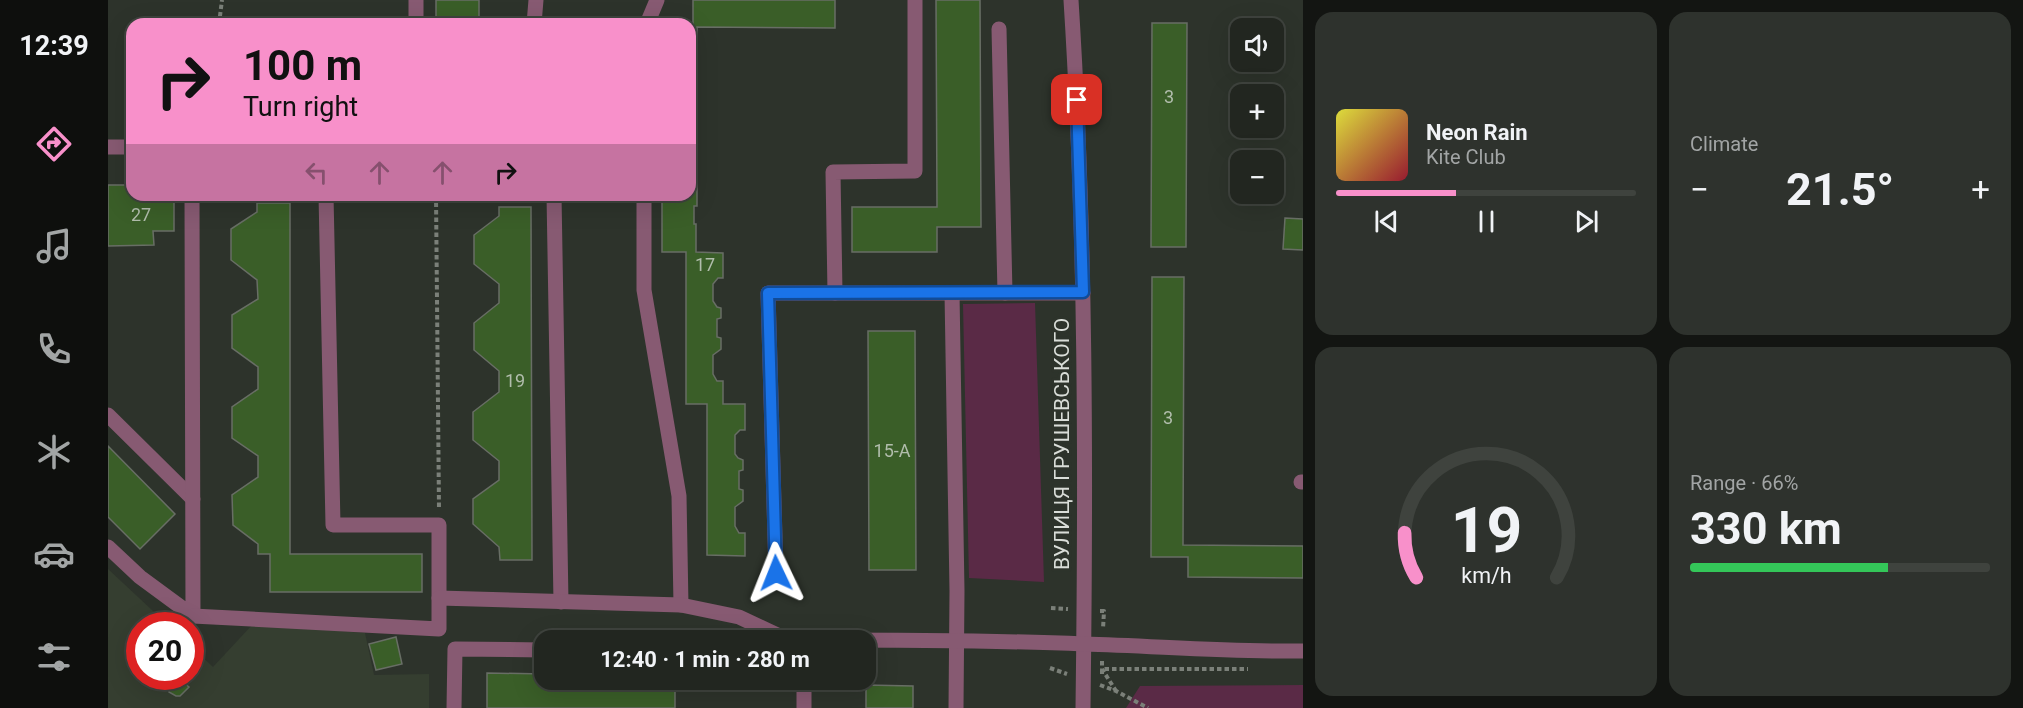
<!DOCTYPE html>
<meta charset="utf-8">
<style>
:root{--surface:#222620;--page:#2e322d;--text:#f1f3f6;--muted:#a2a5a5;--line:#3f433e;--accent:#f890ca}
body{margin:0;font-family:Roboto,sans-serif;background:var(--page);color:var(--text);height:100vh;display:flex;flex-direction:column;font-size:22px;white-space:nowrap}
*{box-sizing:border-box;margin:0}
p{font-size:20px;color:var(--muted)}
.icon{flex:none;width:33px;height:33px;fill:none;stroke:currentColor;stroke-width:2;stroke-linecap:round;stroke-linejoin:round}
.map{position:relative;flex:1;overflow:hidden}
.side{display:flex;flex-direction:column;gap:12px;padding:12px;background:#131512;width:720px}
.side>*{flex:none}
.hud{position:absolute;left:18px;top:18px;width:570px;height:183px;border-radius:18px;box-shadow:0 6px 24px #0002,0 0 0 2px var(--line);background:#f890ca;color:#111;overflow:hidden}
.buttons{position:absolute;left:1122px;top:18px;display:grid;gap:12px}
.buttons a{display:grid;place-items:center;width:54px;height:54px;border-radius:12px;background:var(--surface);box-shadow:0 6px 24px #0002,0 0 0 2px var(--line);font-size:30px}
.speed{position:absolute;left:18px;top:612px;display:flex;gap:12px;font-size:30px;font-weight:700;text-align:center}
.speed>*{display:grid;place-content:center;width:78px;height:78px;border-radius:50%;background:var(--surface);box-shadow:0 6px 24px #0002,0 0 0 2px var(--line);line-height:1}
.speed .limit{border:9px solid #d22;background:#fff;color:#111}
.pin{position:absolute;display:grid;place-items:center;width:51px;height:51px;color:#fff;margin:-26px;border-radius:12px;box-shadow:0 3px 9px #0006}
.me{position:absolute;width:66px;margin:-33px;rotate:358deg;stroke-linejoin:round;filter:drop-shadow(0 0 4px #0008)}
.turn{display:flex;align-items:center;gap:21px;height:126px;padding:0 18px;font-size:27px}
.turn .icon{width:78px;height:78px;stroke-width:2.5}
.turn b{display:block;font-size:42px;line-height:51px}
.lanes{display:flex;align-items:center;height:57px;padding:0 18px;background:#0003;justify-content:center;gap:30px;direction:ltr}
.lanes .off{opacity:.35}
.big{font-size:45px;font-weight:700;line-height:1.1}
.side .card{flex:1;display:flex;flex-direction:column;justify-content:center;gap:9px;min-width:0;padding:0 21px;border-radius:18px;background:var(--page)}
.side .dial{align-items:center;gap:0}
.dial svg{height:156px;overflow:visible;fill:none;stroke:var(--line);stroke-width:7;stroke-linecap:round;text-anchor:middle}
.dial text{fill:var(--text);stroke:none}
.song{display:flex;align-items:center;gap:18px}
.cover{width:72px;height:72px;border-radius:9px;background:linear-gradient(135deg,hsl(60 70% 55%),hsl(350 70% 35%))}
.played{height:6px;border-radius:3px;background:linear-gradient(90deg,var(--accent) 40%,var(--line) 40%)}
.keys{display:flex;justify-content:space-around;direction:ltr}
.heat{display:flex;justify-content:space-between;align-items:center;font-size:33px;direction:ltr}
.charge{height:9px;border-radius:4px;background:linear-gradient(90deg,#34c759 66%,var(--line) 0)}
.side .tiles{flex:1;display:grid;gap:12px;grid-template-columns:repeat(2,1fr)}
.trip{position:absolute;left:426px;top:630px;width:342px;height:60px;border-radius:18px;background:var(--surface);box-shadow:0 6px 24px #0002,0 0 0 2px var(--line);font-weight:700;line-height:60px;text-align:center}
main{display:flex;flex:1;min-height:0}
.dock{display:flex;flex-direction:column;width:108px;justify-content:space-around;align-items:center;background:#0e0f0d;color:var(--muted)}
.dock .icon{width:42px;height:42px}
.dock .current{color:var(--accent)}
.dock b{font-size:27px;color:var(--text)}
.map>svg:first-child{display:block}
.built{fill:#353e30}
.green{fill:#5a2a46}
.building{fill:#3a5e28;stroke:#686e65;stroke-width:1.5}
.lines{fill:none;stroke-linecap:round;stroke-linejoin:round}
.path{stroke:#7b8079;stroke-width:4;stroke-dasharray:4.5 3;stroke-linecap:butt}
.minor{stroke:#875a72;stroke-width:15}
.route-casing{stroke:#114b97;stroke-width:15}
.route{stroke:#1a73e8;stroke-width:10}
.labels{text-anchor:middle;stroke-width:6;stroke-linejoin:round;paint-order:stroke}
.number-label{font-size:18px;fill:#b1bdac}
.street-label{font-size:21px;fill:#d9ddd8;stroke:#2d332b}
</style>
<main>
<nav class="dock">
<b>12:39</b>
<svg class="icon current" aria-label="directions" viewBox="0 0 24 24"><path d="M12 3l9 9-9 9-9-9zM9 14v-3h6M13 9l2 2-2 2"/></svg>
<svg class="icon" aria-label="music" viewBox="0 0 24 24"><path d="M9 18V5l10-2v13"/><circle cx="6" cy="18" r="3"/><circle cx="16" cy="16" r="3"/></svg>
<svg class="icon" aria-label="phone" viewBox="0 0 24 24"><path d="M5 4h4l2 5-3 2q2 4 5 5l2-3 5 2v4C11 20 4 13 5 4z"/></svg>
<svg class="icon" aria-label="climate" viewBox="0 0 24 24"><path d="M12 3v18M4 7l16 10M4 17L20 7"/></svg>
<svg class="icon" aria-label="car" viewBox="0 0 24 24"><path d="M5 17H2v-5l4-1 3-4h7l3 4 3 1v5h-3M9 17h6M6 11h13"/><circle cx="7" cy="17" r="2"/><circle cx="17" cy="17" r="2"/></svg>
<svg class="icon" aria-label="filters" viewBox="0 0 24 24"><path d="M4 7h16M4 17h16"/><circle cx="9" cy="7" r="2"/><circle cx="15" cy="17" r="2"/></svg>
</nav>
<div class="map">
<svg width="1195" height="708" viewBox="0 0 1195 708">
<rect width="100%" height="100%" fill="#2d332b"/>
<polygon class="built" points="0,569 60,625 32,626 32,676 82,676 83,646 105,667 145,624 257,633 266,675 321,674 321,708 0,708"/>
<g class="green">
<polygon points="927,303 936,582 861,578 855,304"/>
<polygon points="1195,685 1195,708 1018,708 1032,686"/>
</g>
<g class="building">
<rect x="328" y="0" width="43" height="24"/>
<polygon points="585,0 727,0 727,28 589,27 589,56 587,56 586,65 586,74 589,74 589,131 586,131 586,149 589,149 589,206 586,206 586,224 588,224 588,252 615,253 615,278 610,278 605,284 605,301 609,307 613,308 613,318 609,319 609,337 613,338 613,349 605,355 605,374 609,381 615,381 615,404 637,404 637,430 632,430 627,435 627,454 630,458 635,460 635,470 631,471 631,489 635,490 635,501 627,507 627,526 631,533 637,533 637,556 599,555 599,404 578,404 578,252 554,252 554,195 582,195 582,29 585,29"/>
<polygon points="828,0 872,0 873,227 829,227 829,252 744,252 744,207 829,207"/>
<polygon points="1044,23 1079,23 1078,247 1043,247"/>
<polygon points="0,185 24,185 24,195 45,195 45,198 66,198 66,231 45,231 46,245 0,246"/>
<polygon points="149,203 182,203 182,554 314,554 314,592 162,592 162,554 150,554 150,544 125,525 124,495 150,477 150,456 124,438 124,407 150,389 150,367 124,348 124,315 150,299 149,280 123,260 123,229 149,212"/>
<polygon points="391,207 423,207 424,560 392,560 391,547 365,524 365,499 391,480 391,461 365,440 365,412 391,392 391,371 366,350 366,323 391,303 391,284 366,264 366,235 391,216"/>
<polygon points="1177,218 1195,219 1195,250 1175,249"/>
<polygon points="1044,277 1076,277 1075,545 1195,546 1195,578 1080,577 1080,557 1043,557"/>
<polygon points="760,331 807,331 808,570 761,570"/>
<polygon points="0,446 67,514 32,549 0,517"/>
<polygon points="288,637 294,664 268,670 261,644"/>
<polygon points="379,673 436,674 436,680 567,680 567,708 379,708"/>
<polygon points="70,678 81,687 72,696 68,696 61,692 61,688 63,681"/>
<polygon points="758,685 805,686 805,708 758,708"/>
</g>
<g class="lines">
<g class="path">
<polyline points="111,24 114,0"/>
<polyline points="328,195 331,509"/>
<polyline points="943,608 960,609"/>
<polyline points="992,611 996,611 995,629"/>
<polyline points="994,661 994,669 1008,691"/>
<polyline points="942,668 959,674"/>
<polyline points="994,674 994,669 1140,669"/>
<polyline points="992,685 1008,691 1040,708"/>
</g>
<g class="minor">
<polyline points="308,0 308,24"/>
<path d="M963 0C978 236 978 472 975 708"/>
<polyline points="426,24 428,0"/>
<polyline points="539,24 549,0"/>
<polyline points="891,29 897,293"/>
<polyline points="0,147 24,147"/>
<polyline points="218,195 225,525 331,525 331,598"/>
<polyline points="446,195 453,602"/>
<polyline points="536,195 536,290 571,496 573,605"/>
<polyline points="727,293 725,172 807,171 807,0"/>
<polyline points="844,293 849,591 848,708"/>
<polyline points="0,415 85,499"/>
<polyline points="1193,482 1195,482"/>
<polyline points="0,547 32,577 85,616 84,195"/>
<polyline points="668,573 660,293 975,293"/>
<polyline points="85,616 331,629 331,598 573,605 631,617 680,640 696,640"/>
<path d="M702 640C793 640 885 640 976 644 1049 646 1122 652 1195 651"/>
<polyline points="346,708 347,649 436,650"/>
<polyline points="696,708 696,680"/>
</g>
</g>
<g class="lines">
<g class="route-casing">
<polyline id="route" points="668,573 660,293 975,292 969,100"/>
</g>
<use href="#route" class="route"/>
</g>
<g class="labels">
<g class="number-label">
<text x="1061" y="103">3</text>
<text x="33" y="221">27</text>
<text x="597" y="271">17</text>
<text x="407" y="387">19</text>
<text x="1060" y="424">3</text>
<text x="784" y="457">15-А</text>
</g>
<g class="street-label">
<text transform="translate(954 444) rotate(-90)" y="7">ВУЛИЦЯ ГРУШЕВСЬКОГО</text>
</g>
</g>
</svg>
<div class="buttons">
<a><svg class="icon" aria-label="sound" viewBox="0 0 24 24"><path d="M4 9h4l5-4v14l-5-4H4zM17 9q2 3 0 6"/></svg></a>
<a>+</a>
<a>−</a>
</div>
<div class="speed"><div class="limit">20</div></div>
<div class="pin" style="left:969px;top:100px;background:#d93025"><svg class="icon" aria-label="arrive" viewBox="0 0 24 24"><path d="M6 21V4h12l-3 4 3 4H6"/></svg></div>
<svg class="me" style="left:668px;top:573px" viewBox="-20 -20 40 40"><path d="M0-17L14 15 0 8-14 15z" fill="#1a73e8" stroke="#fff" stroke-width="4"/></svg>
<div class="trip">12:40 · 1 min · 280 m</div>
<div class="hud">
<div class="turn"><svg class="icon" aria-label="right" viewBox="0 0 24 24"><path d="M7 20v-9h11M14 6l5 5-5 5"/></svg><div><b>100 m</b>Turn right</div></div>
<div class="lanes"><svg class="icon off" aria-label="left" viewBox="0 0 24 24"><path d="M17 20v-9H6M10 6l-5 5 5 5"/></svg><svg class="icon off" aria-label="ahead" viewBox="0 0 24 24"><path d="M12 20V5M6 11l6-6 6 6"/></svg><svg class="icon off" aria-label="ahead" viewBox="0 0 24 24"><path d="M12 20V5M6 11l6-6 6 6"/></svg><svg class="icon" aria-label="right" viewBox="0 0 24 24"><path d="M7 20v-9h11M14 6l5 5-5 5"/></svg></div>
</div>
</div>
<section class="side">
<div class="tiles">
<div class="card">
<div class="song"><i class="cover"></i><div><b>Neon Rain</b><p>Kite Club</p></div></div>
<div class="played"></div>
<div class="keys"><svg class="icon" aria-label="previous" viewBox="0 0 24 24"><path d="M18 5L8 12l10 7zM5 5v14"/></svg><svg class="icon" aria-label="pause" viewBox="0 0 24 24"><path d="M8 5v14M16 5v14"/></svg><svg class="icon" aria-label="next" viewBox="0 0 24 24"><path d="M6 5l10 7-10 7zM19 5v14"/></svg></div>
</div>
<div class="card"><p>Climate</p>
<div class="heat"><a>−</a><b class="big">21.5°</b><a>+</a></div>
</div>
<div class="card dial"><svg viewBox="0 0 100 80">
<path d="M14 69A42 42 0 1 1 86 69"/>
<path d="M14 69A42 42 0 0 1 8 46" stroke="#f890ca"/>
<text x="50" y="56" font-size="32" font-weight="700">19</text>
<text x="50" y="72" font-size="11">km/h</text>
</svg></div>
<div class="card"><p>Range · 66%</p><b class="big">330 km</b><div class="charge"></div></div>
</div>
</section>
</main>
